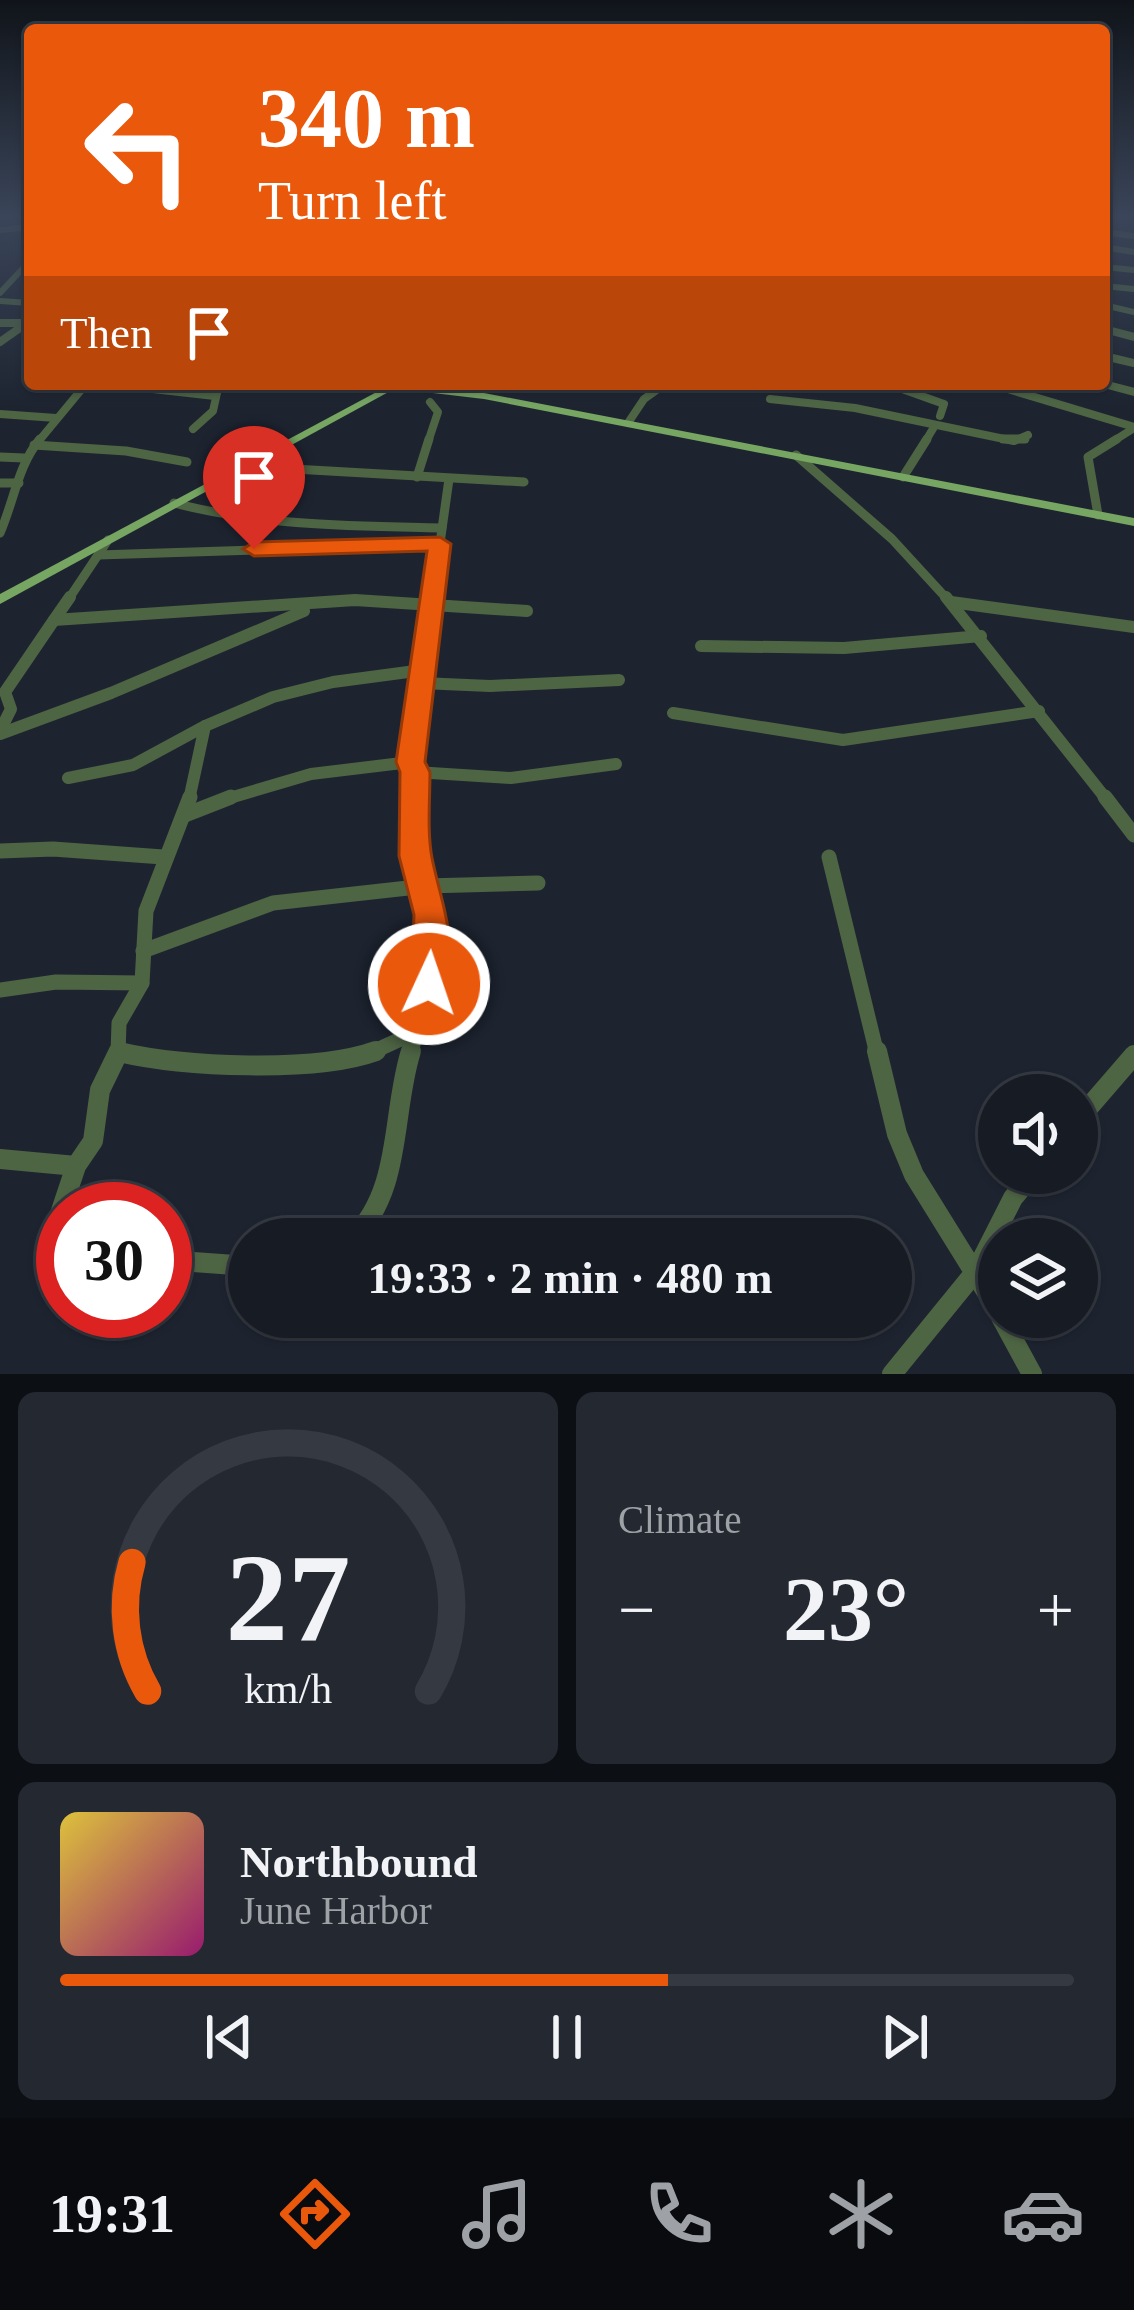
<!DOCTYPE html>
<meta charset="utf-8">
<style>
:root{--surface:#161b24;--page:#232831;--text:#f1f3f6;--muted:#9ea1a6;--line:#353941;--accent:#ea580c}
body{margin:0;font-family:"Times New Roman",serif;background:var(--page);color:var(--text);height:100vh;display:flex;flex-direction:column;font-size:45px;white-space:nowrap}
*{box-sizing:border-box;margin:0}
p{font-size:39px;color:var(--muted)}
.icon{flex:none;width:66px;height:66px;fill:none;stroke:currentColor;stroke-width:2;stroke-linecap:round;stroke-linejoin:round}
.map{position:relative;height:1374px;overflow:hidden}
.sheet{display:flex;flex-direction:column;gap:18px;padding:18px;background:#0c0f14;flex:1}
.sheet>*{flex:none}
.hud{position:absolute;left:24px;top:24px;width:1086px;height:366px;border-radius:12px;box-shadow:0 3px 9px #0004,0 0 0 3px var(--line);background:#ea580c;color:#fff;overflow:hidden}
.fabs{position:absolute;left:978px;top:1074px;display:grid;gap:24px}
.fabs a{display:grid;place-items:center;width:120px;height:120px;border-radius:50%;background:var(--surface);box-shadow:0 3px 9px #0004,0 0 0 3px var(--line);font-size:60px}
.speed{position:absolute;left:36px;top:1182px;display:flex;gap:24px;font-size:60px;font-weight:700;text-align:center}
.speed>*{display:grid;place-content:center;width:156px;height:156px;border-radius:50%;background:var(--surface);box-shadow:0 3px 9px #0004,0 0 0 3px var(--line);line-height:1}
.speed .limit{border:18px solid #d22;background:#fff;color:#111}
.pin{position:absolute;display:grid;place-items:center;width:102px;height:102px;color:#fff;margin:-123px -51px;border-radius:50% 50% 50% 0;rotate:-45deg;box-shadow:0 0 12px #0007}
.pin .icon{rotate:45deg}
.me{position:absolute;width:132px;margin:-66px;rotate:3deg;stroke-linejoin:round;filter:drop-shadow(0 0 9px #0008)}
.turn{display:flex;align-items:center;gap:42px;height:252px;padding:0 36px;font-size:54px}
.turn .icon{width:156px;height:156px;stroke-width:2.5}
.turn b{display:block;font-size:84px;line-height:102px}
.then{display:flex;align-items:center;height:114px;padding:0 36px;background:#0003;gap:24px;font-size:45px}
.big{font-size:90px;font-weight:700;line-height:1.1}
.sheet .card{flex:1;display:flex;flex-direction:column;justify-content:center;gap:18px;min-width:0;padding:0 42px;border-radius:18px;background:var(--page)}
.sheet .dial{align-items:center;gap:0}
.dial svg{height:312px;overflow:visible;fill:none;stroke:var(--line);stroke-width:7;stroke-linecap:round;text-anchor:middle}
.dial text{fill:var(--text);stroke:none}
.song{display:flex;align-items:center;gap:36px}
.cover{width:144px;height:144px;border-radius:18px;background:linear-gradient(135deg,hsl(50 70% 55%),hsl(320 70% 35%))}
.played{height:12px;border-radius:6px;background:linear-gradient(90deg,var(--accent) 60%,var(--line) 60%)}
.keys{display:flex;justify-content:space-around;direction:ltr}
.heat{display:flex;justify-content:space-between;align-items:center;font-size:66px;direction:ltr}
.sheet .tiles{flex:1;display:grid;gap:18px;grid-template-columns:1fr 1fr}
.card:last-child{grid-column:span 2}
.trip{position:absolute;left:228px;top:1218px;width:684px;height:120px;border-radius:60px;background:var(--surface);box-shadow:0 3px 9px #0004,0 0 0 3px var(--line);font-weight:700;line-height:120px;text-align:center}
.tabs{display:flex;height:192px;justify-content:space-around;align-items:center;background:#090b0e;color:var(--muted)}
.tabs .icon{width:84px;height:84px}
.tabs .active{color:var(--accent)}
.tabs b{font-size:54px;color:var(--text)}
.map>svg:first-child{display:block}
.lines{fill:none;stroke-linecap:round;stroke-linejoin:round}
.minor-far5{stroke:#4e6544;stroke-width:6}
.minor-far4{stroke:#4e6544;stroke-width:8}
.minor-far3{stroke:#4e6544;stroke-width:9}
.minor-far2{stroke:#4e6544;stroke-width:12}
.minor-far1{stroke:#4e6544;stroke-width:15}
.minor{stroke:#4e6544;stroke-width:20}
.major{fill:#77a662;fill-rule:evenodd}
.route{fill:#ea580c;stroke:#983908;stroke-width:3}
</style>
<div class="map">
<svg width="1134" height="1374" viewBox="0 0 1134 1374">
<rect width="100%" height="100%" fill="#1d2430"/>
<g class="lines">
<g class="minor-far5">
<polyline points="0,230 30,227"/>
<polyline points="1104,232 1134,236"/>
<polyline points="1104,247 1134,252"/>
<polyline points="1104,267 1134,270"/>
<polyline points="1104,286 1134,289"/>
<polyline points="0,293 26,265"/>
<polyline points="0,301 30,303"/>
<polyline points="1104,305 1134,312"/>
</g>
<g class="minor-far4">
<polyline points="0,323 29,323"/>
<polyline points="1104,329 1134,337"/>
<polyline points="0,342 27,323"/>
<polyline points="1104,356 1134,363"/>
<polyline points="108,384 215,396"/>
<polyline points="888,384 944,404 940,416"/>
<polyline points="991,384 1134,427"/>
<polyline points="1104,384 1134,392"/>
<polyline points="770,399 855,408 1014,441 1028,435"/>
<polyline points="0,414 56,418"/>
<polyline points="628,423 644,399 665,384"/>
<polyline points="193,429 213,411 219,384"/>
<polyline points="38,442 86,384"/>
<polyline points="428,442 438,412 430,402"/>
<polyline points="925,442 934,427"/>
<polyline points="1112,442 1134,428"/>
</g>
<g class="minor-far3">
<polyline points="1003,439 1025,439"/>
<polyline points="34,445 126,451 187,462"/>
<polyline points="796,455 892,539 948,600"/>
<polyline points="0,457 24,458"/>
<polyline points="240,466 524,482"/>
<polyline points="417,477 429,439"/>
<polyline points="903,477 927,439"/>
<polyline points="0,483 19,483"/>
<path d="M174 503C262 526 352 526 442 528"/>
<polyline points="1098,515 1088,457 1117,439"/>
<path d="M0 533C14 501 18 465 40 439"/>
<polyline points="98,555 440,544"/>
<polyline points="68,600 108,540"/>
<polyline points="432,600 449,479"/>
</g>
<g class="minor-far2">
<polyline points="70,597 54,620 355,600 527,611"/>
<polyline points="946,597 1107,800"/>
<polyline points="951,602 1134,627"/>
<polyline points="701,646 844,648 981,636"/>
<polyline points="421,683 490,686 619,680"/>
<polyline points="673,713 843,740 1039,711"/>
<polyline points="0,731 11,709 5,692 54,620"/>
<polyline points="0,734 111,693 304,611"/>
<polyline points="415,772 511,778 616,764"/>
<polyline points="68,778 133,765 205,726 273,697 333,682 423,670"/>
<polyline points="189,800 205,726"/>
<polyline points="223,800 311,774 410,762"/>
<polyline points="413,800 415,772 410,762 433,597"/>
</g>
<g class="minor-far1">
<polyline points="1105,797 1134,835"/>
<polyline points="185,815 231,797"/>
<polyline points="0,851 53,849 163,857"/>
<polyline points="829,857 877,1054"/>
<polyline points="143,951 273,903 426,886 538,883"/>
<polyline points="0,990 56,982 142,983"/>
<polyline points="119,1052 127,1054"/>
<polyline points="118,1054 119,1023 142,983 146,911 190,797"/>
<polyline points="368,1054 416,1032"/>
<path d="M410 1054C422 1015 435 977 432 935 429 887 411 846 414 797"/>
</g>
<g class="minor">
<polyline points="877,1051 897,1134 914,1175 999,1312"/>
<path d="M119 1052C183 1067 315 1073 376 1051"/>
<polyline points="1077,1121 1134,1055"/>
<polyline points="0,1159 76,1166"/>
<path d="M352 1239C403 1190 391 1114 411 1051"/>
<polyline points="63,1244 61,1211 76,1166 93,1141 100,1090 119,1051"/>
<polyline points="165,1260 249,1266"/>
<polyline points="1001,1317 1032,1374"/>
<polyline points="892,1374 976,1271 1013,1198 1034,1173"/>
</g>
<g class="major">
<polygon points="402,384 484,393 1134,518 1134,526 484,399 399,389 397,387"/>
<polygon points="386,387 394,389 0,604 0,594"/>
</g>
</g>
<linearGradient id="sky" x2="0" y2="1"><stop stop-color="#10141a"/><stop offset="0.53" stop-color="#3a4559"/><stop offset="1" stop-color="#3a4559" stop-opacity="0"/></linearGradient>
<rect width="1134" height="409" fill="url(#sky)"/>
<path class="route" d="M440 537 451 544 425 762 430 772C430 800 427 831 432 858 441 903 462 950 442 996L429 1002 416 996 411 984 414 915 399 856 400 772 396 762 427 551 254 556 243 549 254 542Z"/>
</svg>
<div class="fabs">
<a><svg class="icon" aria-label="sound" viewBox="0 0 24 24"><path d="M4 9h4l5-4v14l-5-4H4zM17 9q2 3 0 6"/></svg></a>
<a><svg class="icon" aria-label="layers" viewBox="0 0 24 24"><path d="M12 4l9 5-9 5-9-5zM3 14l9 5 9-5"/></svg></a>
</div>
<div class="speed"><div class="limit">30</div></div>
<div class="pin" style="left:254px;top:549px;background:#d93025"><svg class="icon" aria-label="arrive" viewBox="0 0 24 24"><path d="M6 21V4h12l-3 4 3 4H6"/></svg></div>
<svg class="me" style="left:429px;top:984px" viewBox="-20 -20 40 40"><circle r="17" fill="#ea580c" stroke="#fff" stroke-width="3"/><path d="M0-11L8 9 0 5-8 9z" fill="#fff"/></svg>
<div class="trip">19:33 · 2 min · 480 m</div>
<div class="hud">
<div class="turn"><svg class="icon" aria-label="left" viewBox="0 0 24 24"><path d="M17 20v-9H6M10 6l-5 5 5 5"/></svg><div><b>340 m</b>Turn left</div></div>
<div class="then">Then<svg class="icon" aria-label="arrive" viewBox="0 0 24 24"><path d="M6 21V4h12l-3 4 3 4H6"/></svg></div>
</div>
</div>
<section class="sheet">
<div class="tiles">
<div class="card dial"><svg viewBox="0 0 100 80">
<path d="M14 69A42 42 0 1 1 86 69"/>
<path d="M14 69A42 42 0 0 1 10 36" stroke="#ea580c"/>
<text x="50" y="56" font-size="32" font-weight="700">27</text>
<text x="50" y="72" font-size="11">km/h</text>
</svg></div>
<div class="card"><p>Climate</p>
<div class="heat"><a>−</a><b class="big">23°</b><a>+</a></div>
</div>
<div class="card">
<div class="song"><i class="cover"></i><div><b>Northbound</b><p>June Harbor</p></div></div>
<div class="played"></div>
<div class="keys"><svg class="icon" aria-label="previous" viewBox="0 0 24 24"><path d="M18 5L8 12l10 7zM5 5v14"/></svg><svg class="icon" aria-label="pause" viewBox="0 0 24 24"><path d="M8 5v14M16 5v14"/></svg><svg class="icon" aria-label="next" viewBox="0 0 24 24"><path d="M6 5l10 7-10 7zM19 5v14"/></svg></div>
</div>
</div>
</section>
<nav class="tabs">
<b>19:31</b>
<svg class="icon active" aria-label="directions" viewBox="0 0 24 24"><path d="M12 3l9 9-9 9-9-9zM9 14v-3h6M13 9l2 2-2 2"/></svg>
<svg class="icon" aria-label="music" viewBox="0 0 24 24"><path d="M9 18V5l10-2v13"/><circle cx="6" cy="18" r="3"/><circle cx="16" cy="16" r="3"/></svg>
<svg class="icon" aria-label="phone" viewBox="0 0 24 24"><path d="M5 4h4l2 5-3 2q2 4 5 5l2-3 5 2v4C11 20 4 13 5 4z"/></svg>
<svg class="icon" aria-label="climate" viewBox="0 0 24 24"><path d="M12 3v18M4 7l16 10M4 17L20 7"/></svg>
<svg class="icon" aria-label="car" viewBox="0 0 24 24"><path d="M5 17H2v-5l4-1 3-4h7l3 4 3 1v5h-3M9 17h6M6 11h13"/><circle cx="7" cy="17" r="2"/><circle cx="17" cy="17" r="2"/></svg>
</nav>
